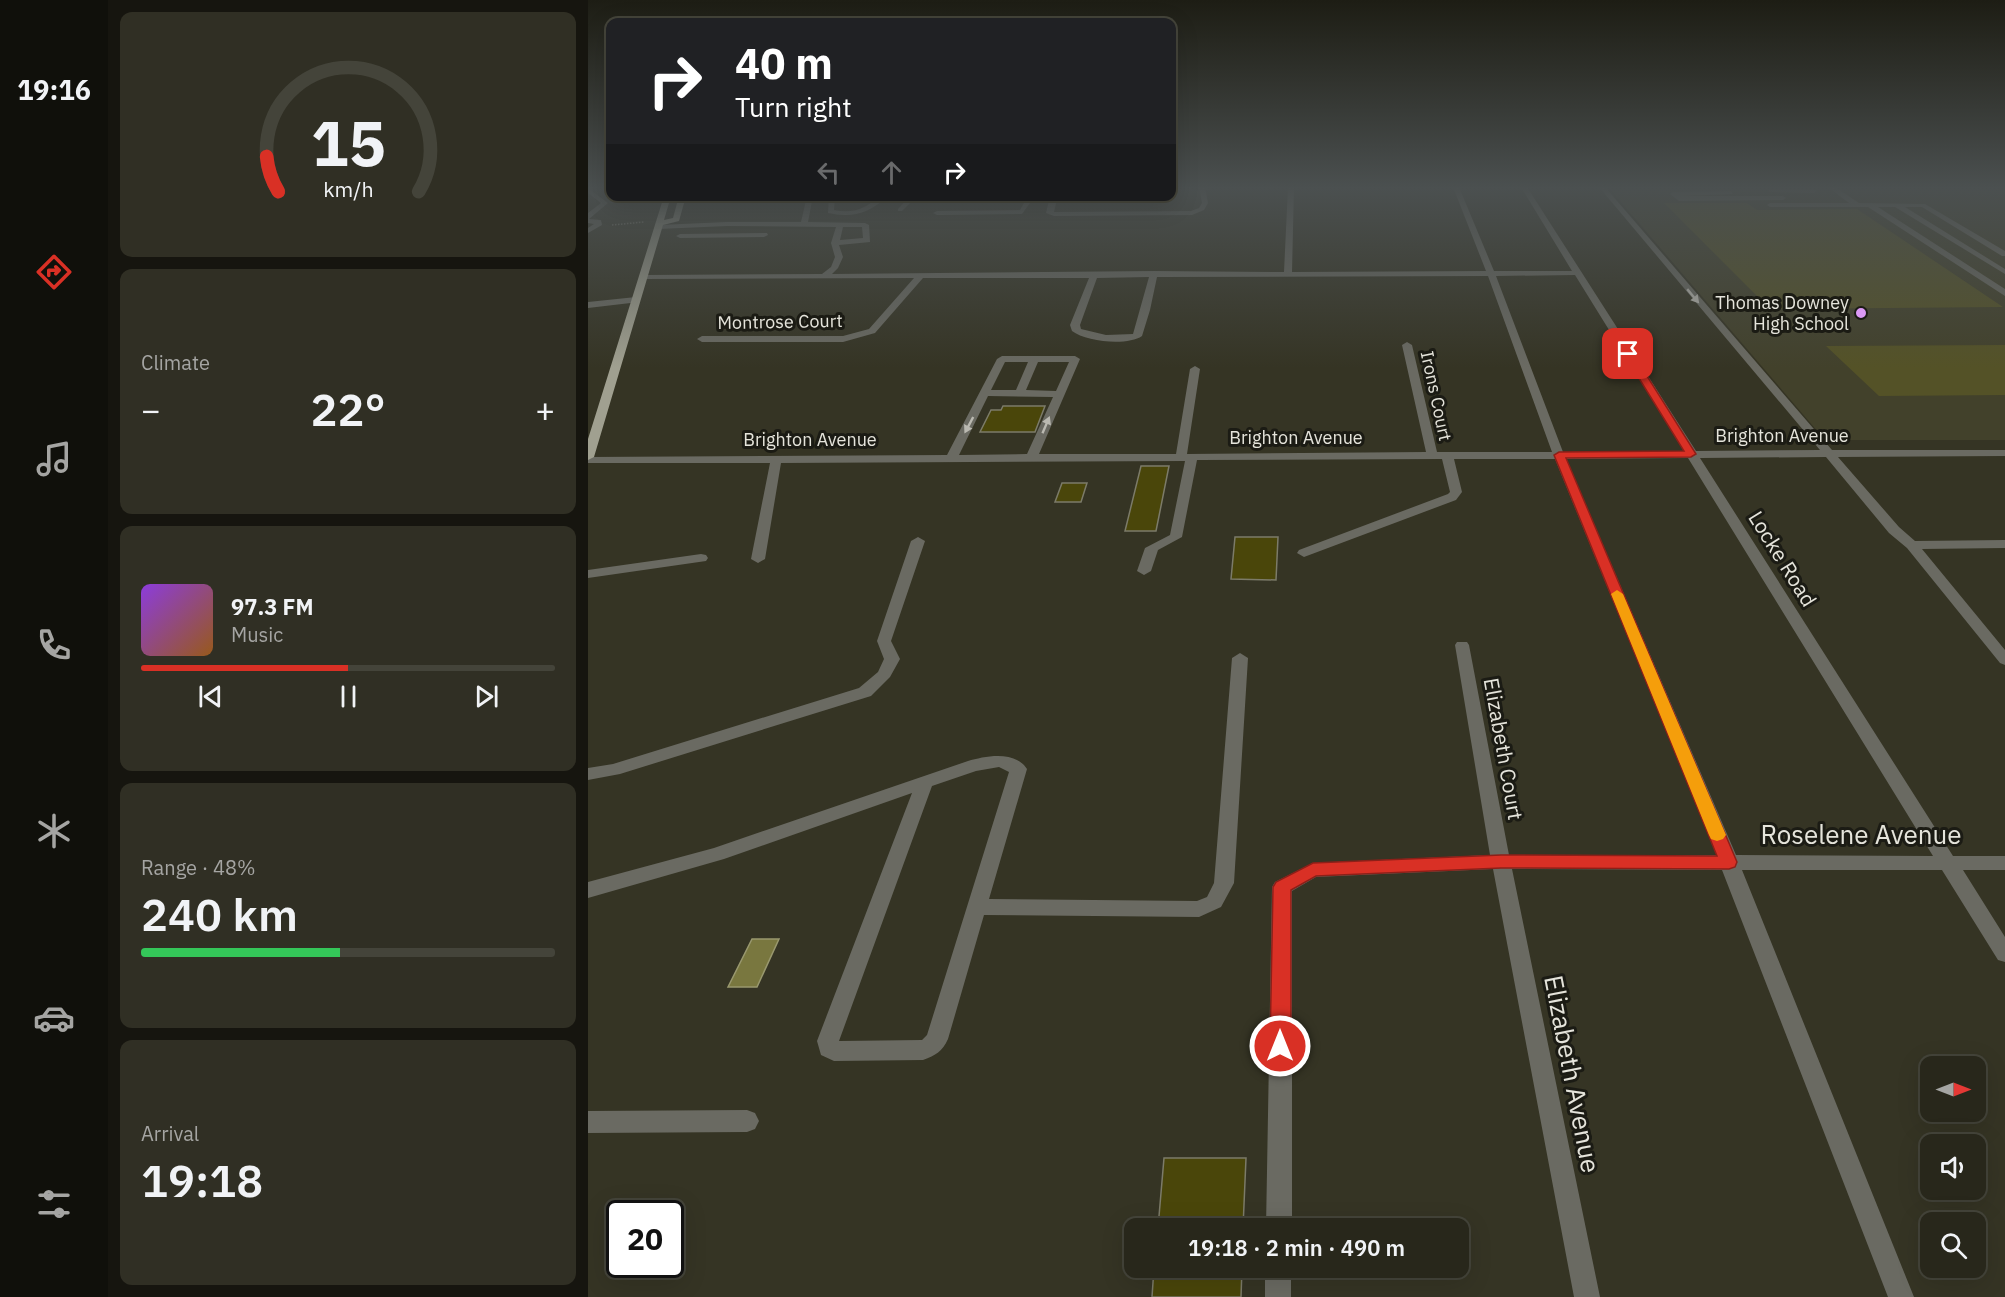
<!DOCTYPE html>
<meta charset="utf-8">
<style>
:root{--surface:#28271b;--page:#302f24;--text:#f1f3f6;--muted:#a5a5a3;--line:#44443a;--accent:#d93025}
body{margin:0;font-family:"IBM Plex Sans",sans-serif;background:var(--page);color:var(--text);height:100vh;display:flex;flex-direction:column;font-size:22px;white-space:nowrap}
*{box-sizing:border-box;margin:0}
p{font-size:20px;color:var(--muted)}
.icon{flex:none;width:33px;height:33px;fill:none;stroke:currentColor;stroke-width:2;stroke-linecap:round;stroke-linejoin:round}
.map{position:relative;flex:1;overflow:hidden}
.sheet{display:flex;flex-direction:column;gap:12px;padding:12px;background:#16150f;width:480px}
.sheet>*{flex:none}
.hud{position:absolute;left:18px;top:18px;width:570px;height:183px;border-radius:12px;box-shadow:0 6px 24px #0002,0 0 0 2px var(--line);background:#202124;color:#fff;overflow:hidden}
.needle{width:39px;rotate:90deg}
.tools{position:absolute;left:1332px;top:1056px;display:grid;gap:12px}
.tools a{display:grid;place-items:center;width:66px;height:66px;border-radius:12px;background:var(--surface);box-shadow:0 6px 24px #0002,0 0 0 2px var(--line);font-size:30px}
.speed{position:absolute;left:18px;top:1200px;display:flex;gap:12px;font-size:30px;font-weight:700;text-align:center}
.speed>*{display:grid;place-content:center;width:78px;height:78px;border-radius:50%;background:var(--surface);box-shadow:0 6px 24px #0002,0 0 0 2px var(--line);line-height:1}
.speed .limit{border:3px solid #111;border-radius:9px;background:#fff;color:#111}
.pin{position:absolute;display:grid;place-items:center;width:51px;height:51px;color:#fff;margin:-26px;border-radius:12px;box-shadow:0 3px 9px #0006}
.me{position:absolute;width:66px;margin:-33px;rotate:0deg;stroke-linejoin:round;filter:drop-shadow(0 0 4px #0008)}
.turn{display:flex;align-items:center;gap:21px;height:126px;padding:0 30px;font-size:27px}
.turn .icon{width:78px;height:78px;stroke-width:2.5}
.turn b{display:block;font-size:42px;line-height:51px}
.lanes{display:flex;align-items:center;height:57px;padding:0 30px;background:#0003;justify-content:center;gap:30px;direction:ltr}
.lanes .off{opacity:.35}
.big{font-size:45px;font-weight:600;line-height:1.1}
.sheet .widget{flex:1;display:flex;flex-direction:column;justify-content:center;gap:9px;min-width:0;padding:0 21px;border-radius:12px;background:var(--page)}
.sheet .dial{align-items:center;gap:0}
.dial svg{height:156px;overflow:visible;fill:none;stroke:var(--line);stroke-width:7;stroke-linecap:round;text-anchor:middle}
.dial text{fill:var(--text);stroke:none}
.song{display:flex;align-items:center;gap:18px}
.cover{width:72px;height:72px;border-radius:9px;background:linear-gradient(135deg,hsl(270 70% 55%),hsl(30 70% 35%))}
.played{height:6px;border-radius:3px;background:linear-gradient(90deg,var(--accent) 50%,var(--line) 50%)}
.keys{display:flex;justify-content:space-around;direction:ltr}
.heat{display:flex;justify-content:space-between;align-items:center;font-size:33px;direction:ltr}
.charge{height:9px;border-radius:4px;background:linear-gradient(90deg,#34c759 48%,var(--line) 0)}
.trip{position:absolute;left:536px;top:1218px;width:345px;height:60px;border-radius:12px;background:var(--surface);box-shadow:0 6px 24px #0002,0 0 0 2px var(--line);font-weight:600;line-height:60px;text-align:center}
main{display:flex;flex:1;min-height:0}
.tabs{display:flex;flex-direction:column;width:108px;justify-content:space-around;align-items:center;background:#10100b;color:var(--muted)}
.tabs .icon{width:42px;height:42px}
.tabs .active{color:var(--accent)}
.tabs b{font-size:27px;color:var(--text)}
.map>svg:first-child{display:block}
.built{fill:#42412b}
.green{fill:#545227}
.water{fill:#79773f;stroke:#99986e;stroke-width:1.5}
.building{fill:#4a460a;stroke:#7c7b69;stroke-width:1.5}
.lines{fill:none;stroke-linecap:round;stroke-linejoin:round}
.path{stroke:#818074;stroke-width:1.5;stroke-dasharray:1.5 1.5;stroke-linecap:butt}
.minor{fill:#6a6a62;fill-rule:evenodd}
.major{fill:#a0a090;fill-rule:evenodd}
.oneway{fill:#bab9b1}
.route{fill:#d93025;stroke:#8d1f18;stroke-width:1.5}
.slow{fill:#f59e0b}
.poi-dot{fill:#db99f5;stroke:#1b1b14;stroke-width:2}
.labels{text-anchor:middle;stroke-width:6;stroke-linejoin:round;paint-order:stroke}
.far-poi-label{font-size:18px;fill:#e5e4db;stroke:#1b1b14;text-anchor:end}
.far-street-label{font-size:18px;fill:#e5e4db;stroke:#1b1b14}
.street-label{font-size:21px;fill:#e5e4db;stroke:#1b1b14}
.near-street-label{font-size:26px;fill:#e5e4db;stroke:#1b1b14}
</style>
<main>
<nav class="tabs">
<b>19:16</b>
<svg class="icon active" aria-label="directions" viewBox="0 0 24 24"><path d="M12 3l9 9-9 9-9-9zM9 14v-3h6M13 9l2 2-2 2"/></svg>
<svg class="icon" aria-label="music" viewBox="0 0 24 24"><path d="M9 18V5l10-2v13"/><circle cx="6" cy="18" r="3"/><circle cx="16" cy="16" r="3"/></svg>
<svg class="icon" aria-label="phone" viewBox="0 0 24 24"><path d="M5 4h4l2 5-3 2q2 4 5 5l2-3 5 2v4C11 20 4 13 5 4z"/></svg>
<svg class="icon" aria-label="climate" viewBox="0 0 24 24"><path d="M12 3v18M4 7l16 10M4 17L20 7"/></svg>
<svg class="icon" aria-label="car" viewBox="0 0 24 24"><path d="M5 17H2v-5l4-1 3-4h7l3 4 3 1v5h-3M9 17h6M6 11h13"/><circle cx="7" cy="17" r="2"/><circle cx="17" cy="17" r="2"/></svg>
<svg class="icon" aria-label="filters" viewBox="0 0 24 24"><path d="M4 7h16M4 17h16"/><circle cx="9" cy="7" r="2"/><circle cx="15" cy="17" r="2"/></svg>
</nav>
<section class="sheet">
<div class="widget dial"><svg viewBox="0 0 100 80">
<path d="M14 69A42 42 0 1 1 86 69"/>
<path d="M14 69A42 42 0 0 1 8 51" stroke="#d93025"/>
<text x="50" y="56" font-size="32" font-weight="700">15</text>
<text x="50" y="72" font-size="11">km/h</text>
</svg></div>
<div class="widget"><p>Climate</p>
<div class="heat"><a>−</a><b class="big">22°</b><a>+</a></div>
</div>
<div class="widget">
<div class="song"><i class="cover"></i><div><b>97.3 FM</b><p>Music</p></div></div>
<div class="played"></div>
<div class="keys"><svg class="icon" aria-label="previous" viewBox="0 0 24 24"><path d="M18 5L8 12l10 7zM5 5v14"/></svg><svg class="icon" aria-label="pause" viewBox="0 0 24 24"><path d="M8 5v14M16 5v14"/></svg><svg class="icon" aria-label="next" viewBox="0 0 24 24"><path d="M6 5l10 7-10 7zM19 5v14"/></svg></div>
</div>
<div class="widget"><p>Range · 48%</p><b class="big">240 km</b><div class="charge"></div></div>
<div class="widget"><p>Arrival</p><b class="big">19:18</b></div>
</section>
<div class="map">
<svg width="1417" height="1297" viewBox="0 0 1417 1297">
<rect width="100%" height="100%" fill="#353424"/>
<polygon class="built" points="1020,187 1417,187 1417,440 1237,440"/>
<g class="green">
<polygon points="1076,203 1159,203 1169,210 1269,209 1415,307 1182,309"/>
<polygon points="1417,345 1417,395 1291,396 1238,346"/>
</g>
<polygon class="water" points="164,939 191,939 169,987 140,987"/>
<g class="building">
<polygon points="415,406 457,406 447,432 392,432 403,410 413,410"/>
<polygon points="553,466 581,466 568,531 537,531"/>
<polygon points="474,483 499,483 493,502 467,502"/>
<polygon points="647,537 690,537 688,580 643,579"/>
<polygon points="576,1158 658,1158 655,1228 570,1228"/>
<polygon points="566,1268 654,1268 653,1297 564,1297"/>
</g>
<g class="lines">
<polyline class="path" points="24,225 56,222"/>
<g class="minor">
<polygon points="611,187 617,187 620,203 616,210 604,215 466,216 458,213 462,196 487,196 469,199 466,212 603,211 611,208 614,203"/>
<path d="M700 187H706L704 272 898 271 865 187H871L906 271H984L933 187H939L1108 451 1232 450 1011 187H1017L1244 450H1417V456L1250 457 1311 527 1327 541 1417 540V548L1334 549 1417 650V665L1412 663 1319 548 1301 533 1238 457 1112 458 1365 856H1417V870H1375L1417 937V962L1410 960 1354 870H1154L1326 1297H1300L1134 870 924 869 1012 1297H986L905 869 728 877 704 891V1228H678L684 887 687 882 725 863 902 855 867 645 869 642H879L881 645 921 855H1129L967 459H866L874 492 868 500 716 557 709 553 711 550 860 494 862 492 854 459 609 460 594 537 570 550 563 571 556 575 549 571 557 548 582 535 597 461 193 463 177 559 170 563 163 559 182 463H0V457L359 455 409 359 414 356H487L492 359 451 454H588L602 369 607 366 612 369 599 454 838 452 814 345 819 342 824 345 849 452H964L900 276 569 277 562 310 554 336C540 346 498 342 484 331L482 325 501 278H335L287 333 255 342H114L109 339 114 336H255L281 329 326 278 56 279 52 277 56 275 234 274 243 267 247 257 243 243 248 227 139 226 71 229 67 227 71 225 139 222H213L219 196H225L220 222 277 223 281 225 282 242 251 245 255 257 250 268 244 274 566 271 696 272ZM255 227H274L275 238 252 240ZM987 275 1096 451 975 452 908 276ZM561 277 545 334 518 335 493 329 492 325 509 278ZM417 362H440L428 390H403ZM450 362H481L468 391 438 390ZM400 396 465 397 439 454 371 455ZM1100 458 1345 856 1148 855 978 459Z"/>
<polygon points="1240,187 1247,187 1271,203 1337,204 1417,251 1417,256 1414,256 1334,207 1317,207 1417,269 1417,274 1307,207 1290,207 1417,289 1417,296 1280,207 1182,207 1179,205 1182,203 1261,203"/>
<polygon points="0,188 20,203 1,219 13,220 14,225 0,233 0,228 6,224 0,223 0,213 13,203 0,193"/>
<polygon points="1182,189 1226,189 1229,191 1226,193 1180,192"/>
<polygon points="1143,191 1145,194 1091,196 1195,196 1198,198 1195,200 1091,201 1082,194 1085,192"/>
<path d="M241 196H247L246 210C256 212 267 212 276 207 285 203 289 196 299 196 282 214 263 218 240 213Z"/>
<polygon points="322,196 329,196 314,211 310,211 310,209"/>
<polygon points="440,196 447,196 434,214 349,215 345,213 349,211 432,210"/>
<polygon points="179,233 180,235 176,237 92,238 88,236 92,234"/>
<polygon points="48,297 51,298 51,302 0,308 0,302"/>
<polygon points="330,537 337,541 303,641 312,659 302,677 283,696 32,774 0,780 0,768 25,764 271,688 290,672 296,659 289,641 323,541"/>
<polygon points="113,554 118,555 120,558 118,561 0,578 0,570"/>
<path d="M652 653 660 658 646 883 633 907 611 917 396 915 360 1039C354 1052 348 1055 335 1060L246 1061 233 1055 229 1041 324 793 136 859 0 898V882L126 848 380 761C397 756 427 750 439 769L401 899 609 901 619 897 626 883 644 658ZM411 767 421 772 339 1035 334 1040 251 1041 344 786 388 771Z"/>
<polygon points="159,1110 167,1113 171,1121 167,1129 159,1132 0,1133 0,1111"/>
<rect x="677" y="1268" width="26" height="29"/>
</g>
<polygon class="major" points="76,196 83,196 76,220 85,218 91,196 98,196 91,221 75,225 6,457 0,460 0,439"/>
</g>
<defs><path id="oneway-solid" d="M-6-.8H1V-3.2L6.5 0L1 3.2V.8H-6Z" transform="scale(1.5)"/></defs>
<g class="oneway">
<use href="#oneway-solid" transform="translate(1105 296) rotate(50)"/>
<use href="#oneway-solid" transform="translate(381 425) rotate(118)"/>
<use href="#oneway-solid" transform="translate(458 425) rotate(-67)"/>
</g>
<linearGradient id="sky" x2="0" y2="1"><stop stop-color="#1d1d14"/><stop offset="0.51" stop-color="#4b5050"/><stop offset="1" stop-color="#4b5050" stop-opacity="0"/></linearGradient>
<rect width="1417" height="368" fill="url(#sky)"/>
<polygon class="route" points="1037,352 1044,352 1108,454 1103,457 978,458 1149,862 1147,867 1141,869 913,868 728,876 703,890 703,1046 700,1053 692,1055 685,1053 682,1046 685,887 688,882 725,863 913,855 1129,856 966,455 971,452 1096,451 1036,354"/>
<polygon class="slow" points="1029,590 1035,594 1138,835 1135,839 1129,841 1123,839 1121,835 1023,594"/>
<circle class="poi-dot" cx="1273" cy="313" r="6"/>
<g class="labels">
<g class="far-poi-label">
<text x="1261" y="309">Thomas Downey<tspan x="1261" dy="21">High School</tspan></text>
</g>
<g class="far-street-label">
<text transform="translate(192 322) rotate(-1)" y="6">Montrose Court</text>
<text transform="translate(848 396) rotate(78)" y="6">Irons Court</text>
<text x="1194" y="442">Brighton Avenue</text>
<text x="708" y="444">Brighton Avenue</text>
<text x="222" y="446">Brighton Avenue</text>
</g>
<g class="street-label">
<text transform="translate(1194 559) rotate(58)" y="7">Locke Road</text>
<text transform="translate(915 749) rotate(80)" y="7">Elizabeth Court</text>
</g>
<g class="near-street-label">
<text x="1273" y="844">Roselene Avenue</text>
<text transform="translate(984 1074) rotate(79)" y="9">Elizabeth Avenue</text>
</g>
</g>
</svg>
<div class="tools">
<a><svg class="needle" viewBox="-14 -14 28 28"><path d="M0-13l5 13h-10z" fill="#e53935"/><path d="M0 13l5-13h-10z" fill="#a5a5a3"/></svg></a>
<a><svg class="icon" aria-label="sound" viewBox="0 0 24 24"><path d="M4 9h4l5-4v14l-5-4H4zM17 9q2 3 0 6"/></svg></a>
<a><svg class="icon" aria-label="search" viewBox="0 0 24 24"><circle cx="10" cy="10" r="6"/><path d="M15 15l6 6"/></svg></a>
</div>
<div class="speed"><div class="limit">20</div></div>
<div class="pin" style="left:1040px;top:354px;background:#d93025"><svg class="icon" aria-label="arrive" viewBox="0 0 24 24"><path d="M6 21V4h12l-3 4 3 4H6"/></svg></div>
<svg class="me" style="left:692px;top:1046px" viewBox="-20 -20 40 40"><circle r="17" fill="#d93025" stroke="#fff" stroke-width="3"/><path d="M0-11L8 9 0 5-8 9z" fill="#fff"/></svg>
<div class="trip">19:18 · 2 min · 490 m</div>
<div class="hud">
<div class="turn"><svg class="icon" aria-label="right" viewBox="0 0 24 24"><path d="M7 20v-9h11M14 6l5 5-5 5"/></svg><div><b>40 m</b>Turn right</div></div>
<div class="lanes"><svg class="icon off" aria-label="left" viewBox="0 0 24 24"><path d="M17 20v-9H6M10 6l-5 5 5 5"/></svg><svg class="icon off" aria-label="ahead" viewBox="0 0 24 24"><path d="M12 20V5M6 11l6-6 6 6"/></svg><svg class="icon" aria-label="right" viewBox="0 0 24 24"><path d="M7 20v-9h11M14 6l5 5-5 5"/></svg></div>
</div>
</div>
</main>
